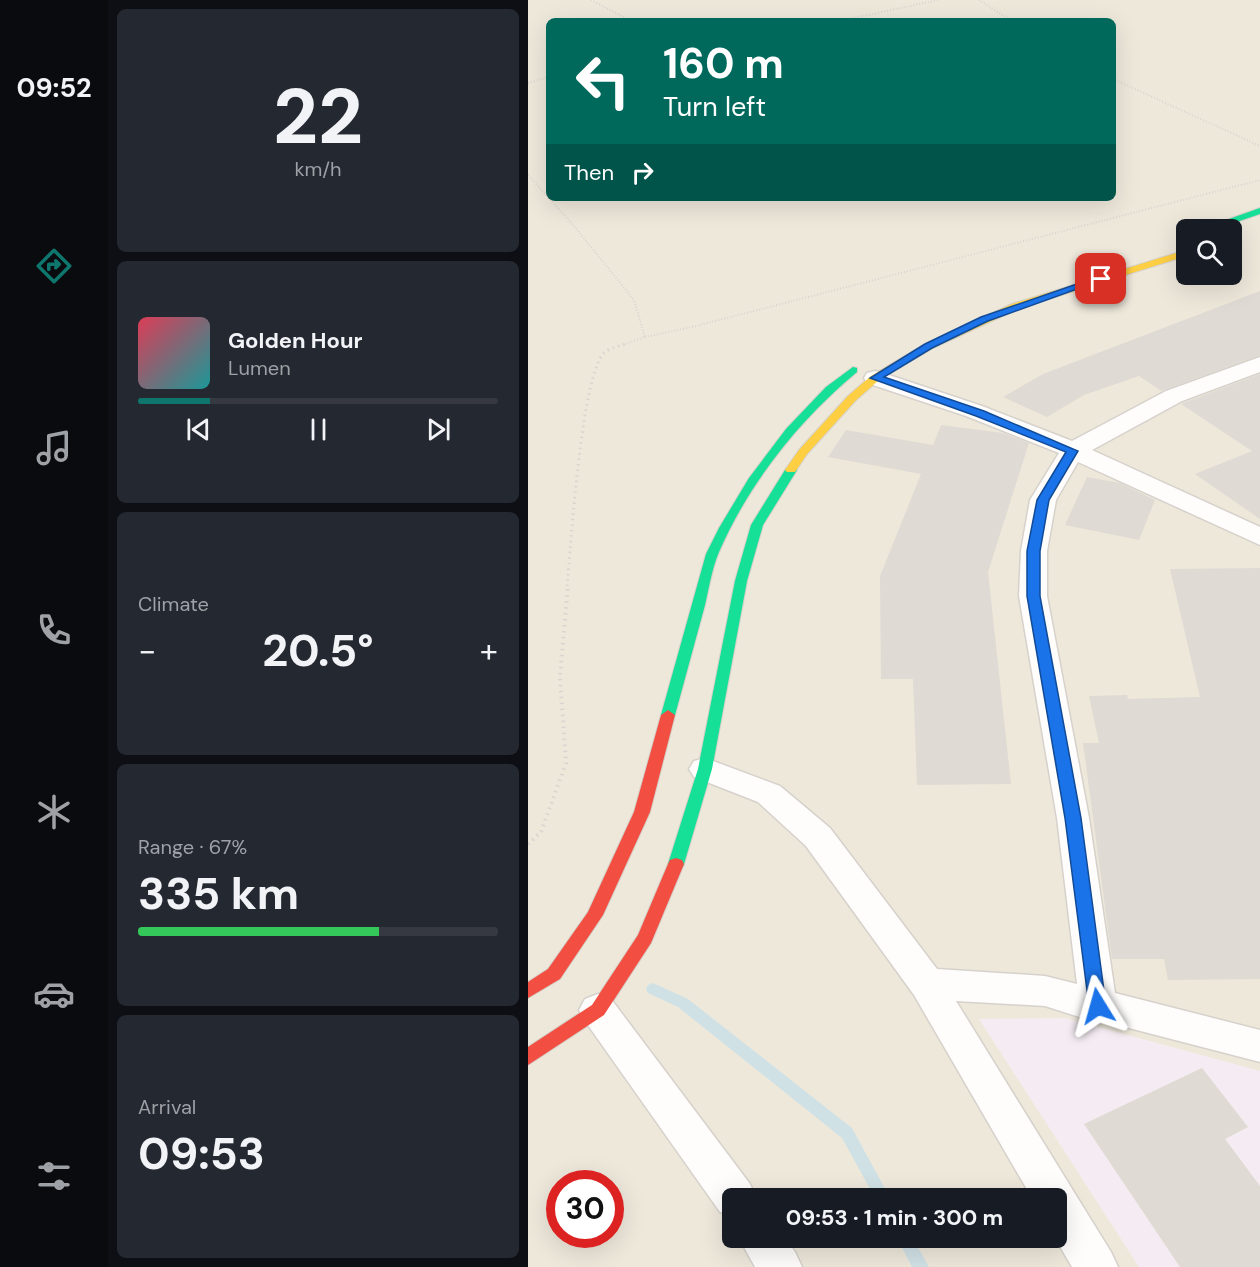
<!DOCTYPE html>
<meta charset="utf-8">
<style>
:root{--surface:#171b24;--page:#242831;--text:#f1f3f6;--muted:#9ea1a6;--line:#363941;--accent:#0f766e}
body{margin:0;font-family:"DM Sans",sans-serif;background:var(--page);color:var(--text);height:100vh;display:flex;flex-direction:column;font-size:22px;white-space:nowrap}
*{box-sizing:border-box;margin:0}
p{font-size:20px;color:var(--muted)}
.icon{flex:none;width:33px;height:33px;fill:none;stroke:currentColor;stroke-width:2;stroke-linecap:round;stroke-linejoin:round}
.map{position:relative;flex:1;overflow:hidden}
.side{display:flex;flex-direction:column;gap:9px;padding:9px;background:#0d0f14;width:420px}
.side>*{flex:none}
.hud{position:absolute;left:18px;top:18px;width:570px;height:183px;border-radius:9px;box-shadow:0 6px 24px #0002;background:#00695c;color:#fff;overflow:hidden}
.tools{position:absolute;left:648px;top:219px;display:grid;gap:12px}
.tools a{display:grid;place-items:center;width:66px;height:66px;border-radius:9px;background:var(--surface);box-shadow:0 6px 24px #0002;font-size:30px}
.speed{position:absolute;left:18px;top:1170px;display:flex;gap:12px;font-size:30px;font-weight:700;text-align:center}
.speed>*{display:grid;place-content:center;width:78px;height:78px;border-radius:50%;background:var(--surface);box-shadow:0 6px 24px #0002;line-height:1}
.speed .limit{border:9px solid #d22;background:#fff;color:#111}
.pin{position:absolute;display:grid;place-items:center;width:51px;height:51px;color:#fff;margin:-26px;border-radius:12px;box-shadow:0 3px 9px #0006}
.me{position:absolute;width:66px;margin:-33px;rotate:352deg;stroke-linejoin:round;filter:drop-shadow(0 0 4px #0008)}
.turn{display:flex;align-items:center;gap:21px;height:126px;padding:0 18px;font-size:27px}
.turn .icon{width:78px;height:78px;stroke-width:2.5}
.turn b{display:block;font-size:42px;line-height:51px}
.then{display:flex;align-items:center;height:57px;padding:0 18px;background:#0003;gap:12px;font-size:22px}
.big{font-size:45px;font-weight:700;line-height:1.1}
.side .tile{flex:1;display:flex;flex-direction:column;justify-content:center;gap:9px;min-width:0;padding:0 21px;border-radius:9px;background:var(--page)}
.side .dial{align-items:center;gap:0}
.dial b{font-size:78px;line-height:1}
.song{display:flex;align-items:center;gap:18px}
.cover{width:72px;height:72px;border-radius:9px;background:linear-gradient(135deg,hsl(350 70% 55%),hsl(180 70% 35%))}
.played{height:6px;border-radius:3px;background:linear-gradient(90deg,var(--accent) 20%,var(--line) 20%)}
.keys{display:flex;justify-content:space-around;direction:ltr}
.heat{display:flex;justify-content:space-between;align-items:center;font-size:33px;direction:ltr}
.charge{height:9px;border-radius:4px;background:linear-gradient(90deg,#34c759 67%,var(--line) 0)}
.trip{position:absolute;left:194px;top:1188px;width:345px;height:60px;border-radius:9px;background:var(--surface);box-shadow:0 6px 24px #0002;font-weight:700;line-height:60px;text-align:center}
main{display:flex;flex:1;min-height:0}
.tabs{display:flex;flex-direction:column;width:108px;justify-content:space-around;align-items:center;background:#090b0e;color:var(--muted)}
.tabs .icon{width:42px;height:42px}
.tabs .current{color:var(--accent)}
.tabs b{font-size:27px;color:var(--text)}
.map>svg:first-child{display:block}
.residential{fill:#eee8db;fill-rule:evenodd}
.education{fill:#f4ecf2}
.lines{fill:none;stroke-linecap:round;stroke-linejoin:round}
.stream{fill:#d0e1e5;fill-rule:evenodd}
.building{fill:#dfdad3}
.street-casing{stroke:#d6d1cb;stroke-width:3}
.fast-casing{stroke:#d4d0c8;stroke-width:2}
.slow-casing{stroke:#d4d0c8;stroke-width:2}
.jam-casing{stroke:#d4d0c8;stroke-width:2}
.path-far2{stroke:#d9d4cf;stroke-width:2;stroke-dasharray:1 2;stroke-linecap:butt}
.path-far1{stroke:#d9d4cf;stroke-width:3;stroke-dasharray:1.5 4;stroke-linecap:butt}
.path{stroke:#d9d4cf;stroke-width:4;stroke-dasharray:1.5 4.5;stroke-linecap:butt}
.street{fill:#fefdfc;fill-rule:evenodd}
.fast{fill:#16e098;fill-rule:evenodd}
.slow{fill:#ffcf43;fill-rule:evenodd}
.jam{fill:#f24e42;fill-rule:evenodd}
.route{fill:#1a73e8;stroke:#114b97;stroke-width:1.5}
</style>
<main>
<nav class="tabs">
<b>09:52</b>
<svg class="icon current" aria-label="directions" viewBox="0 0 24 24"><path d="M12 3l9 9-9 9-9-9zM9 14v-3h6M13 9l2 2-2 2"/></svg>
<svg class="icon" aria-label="music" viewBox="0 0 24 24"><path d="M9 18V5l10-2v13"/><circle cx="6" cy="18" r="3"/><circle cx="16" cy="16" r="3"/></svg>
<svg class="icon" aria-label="phone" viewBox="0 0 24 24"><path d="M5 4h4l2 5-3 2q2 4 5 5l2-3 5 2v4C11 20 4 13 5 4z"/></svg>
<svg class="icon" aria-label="climate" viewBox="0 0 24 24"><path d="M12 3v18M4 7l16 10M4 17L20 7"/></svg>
<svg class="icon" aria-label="car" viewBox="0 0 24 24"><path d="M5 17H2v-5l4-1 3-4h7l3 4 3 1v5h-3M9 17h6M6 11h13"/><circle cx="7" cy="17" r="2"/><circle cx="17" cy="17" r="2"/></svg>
<svg class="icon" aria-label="filters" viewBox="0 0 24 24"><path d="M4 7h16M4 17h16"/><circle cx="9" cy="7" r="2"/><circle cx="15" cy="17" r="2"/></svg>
</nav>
<section class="side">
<div class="tile dial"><b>22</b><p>km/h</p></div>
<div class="tile">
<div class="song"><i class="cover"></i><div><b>Golden Hour</b><p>Lumen</p></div></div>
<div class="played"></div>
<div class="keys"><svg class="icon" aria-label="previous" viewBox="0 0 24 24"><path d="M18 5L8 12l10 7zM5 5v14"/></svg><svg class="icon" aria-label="pause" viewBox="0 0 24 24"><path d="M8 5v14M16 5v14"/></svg><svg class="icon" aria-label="next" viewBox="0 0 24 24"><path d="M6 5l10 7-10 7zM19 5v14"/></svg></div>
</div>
<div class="tile"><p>Climate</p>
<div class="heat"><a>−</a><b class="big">20.5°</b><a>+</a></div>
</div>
<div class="tile"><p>Range · 67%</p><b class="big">335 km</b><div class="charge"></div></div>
<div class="tile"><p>Arrival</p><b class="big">09:53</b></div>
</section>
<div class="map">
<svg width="732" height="1267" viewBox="0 0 732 1267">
<rect width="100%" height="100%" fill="#f6f4ed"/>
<path class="residential" d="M0 0H732V1267H0ZM21 21H585V198H21ZM658 230H704V274H658ZM32 1184H82V1234H32ZM204 1198H528V1238H204Z"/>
<polygon class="education" points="537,1018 732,1071 732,1267 611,1267 451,1019"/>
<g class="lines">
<g class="stream">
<polygon points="125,983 160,999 324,1128 362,1198 347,1198 314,1138 150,1007 120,993 118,989 120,985"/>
<polygon points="369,1238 385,1238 401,1267 384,1267"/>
</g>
</g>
<g class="building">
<polygon points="732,291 732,355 633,391 611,376 556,395 519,417 475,397 515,374"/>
<polygon points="732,374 732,519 667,474 724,451 653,404"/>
<polygon points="413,425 475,433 501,443 460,572 483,784 389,785 385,679 353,679 352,576 393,474 300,457 318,430 405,445"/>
<polygon points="559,477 592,483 627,500 611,540 537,525"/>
<polygon points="732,568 732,979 640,980 636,959 584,959 555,743 571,743 561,696 599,695 600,699 672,697 642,569"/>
<polygon points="674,1068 720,1127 697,1139 732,1186 732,1267 652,1267 556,1124"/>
</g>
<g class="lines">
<g class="street-casing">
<g id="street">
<polygon points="732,357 732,372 654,401 564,450 732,527 732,545 550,462 528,500 519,551 519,596 561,818 587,993 732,1030 732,1062 574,1021 570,1023 517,1006 428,1001 583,1252 590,1267 544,1267 527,1238 528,1198 504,1198 386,995 278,846 230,802 166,777 161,769 166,761 177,758 252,786 302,828 409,969 517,976 549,984 529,818 491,596 493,551 502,500 531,453 438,416 339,383 336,378 339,373 347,371 355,373 454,406 544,441 638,391"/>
<polygon points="70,994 83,999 222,1184 228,1198 204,1198 204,1216 192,1212 57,1021 51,1010 57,999"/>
<polygon points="211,1238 257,1238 267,1252 274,1267 227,1267"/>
</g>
</g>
<g class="fast-casing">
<g id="fast">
<polygon points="732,208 732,214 685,230 670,230"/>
<path d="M325 367 329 368V372C271 420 221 483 191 552 184 568 181 588 177 605 167 642 157 678 147 715L140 720 135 718 133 715 178 554 191 528 221 478 258 429 298 387Z"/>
<polygon points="263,466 269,470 235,525 219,581 184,769 156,864 154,868 148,870 142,868 140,864 170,769 207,581 223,525 257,470"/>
</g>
</g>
<g class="slow-casing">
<polygon id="slow" points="658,250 658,256 492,308 405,348 351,380 328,400 279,454 267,472 259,472 257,470 271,450 320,396 343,376 397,344 484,304"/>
</g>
<g class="jam-casing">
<g id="jam">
<polygon points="140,710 147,715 122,812 75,915 32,979 0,998 0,982 20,969 60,912 106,812 133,715"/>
<polygon points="148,858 154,860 156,864 123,943 76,1015 0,1065 0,1047 64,1005 110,935 140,864 142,860"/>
</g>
</g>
<g class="path-far2">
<polyline points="63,0 103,21"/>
<polyline points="451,0 484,21"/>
<polyline points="312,21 410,0"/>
<polyline points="585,79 732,146"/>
<polyline points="0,83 21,77"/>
<polyline points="0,175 46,226 106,300 117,337 94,345"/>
<polyline points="117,337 164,327 732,180"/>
</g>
<path class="path-far1" d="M39 586C43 548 53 372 77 352 82 348 92 346 98 344"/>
<polyline class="path" points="0,844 13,832 38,763 32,677 40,585"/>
<use href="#street" class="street"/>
<use href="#fast" class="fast"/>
<use href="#slow" class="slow"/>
<use href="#jam" class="jam"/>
</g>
<polygon class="route" points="569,277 577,279 460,321 404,348 356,377 456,411 550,451 521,500 512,551 512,596 553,818 578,1006 576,1012 570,1014 563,1012 561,1006 537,818 499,596 499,551 509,500 538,452 448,416 342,378 397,344 453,317"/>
</svg>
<div class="tools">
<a><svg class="icon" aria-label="search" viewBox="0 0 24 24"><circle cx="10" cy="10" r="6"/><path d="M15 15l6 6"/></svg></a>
</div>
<div class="speed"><div class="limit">30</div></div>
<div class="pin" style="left:573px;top:279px;background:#d93025"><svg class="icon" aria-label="arrive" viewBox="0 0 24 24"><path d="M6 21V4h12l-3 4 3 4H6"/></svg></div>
<svg class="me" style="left:570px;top:1006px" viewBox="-20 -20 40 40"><path d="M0-17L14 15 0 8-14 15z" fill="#1a73e8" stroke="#fff" stroke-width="4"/></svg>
<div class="trip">09:53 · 1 min · 300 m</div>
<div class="hud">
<div class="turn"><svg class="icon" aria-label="left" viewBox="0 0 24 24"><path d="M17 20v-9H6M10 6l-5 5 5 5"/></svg><div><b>160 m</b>Turn left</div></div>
<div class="then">Then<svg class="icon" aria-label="right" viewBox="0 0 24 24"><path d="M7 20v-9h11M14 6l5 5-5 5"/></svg></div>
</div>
</div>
</main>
